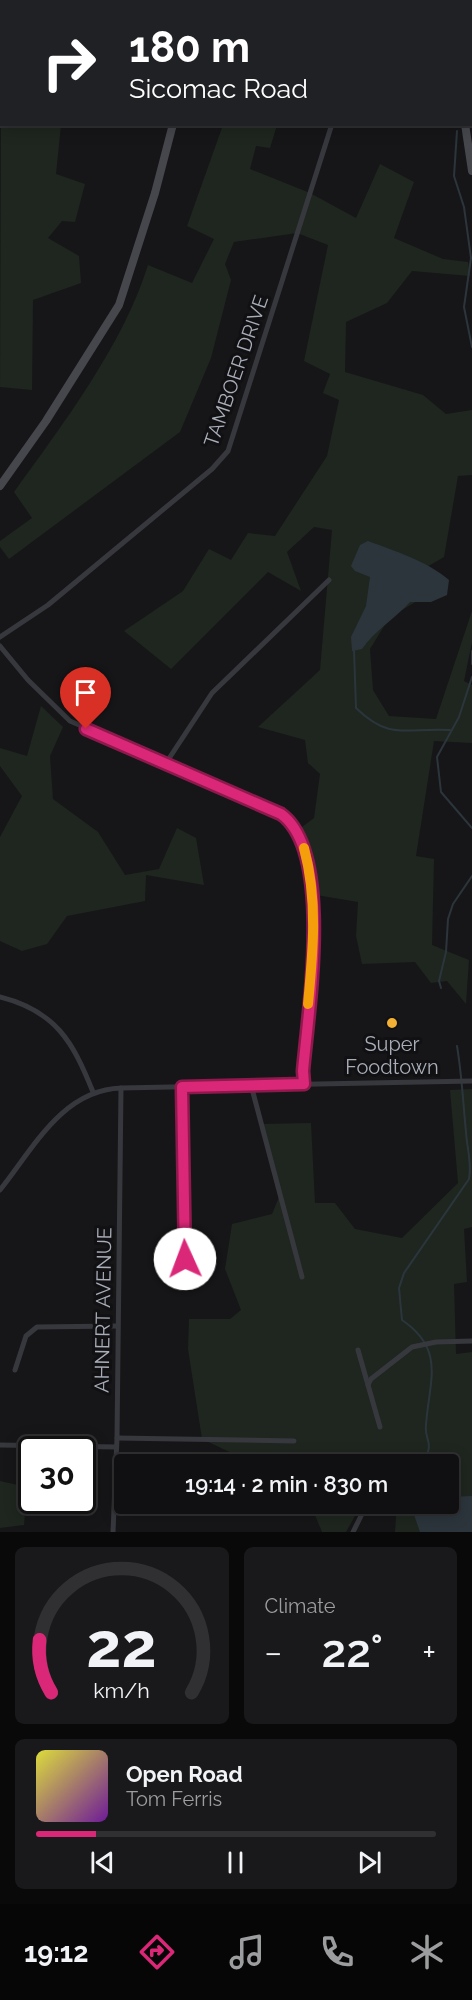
<!DOCTYPE html>
<meta charset="utf-8">
<style>
:root{--surface:#101012;--page:#19191b;--text:#f1f3f6;--muted:#9c9d9f;--line:#303032;--accent:#db2777}
body{margin:0;font-family:Raleway,sans-serif;background:var(--page);color:var(--text);height:100vh;display:flex;flex-direction:column;font-size:22px;white-space:nowrap}
*{box-sizing:border-box;margin:0}
p{font-size:20px;color:var(--muted)}
.icon{flex:none;width:33px;height:33px;fill:none;stroke:currentColor;stroke-width:2;stroke-linecap:round;stroke-linejoin:round}
.map{position:relative;height:1532px;overflow:hidden}
.side{display:flex;flex-direction:column;gap:15px;padding:15px;background:#09090a;flex:1}
.side>*{flex:none}
.hud{position:absolute;left:0px;top:0px;width:472px;height:126px;box-shadow:0 3px 15px #0003,0 0 0 2px var(--line);background:#202124;color:#fff;overflow:hidden}
.speed{position:absolute;left:18px;top:1436px;display:flex;gap:12px;font-size:30px;font-weight:700;text-align:center}
.speed>*{display:grid;place-content:center;width:78px;height:78px;border-radius:50%;background:var(--surface);box-shadow:0 3px 15px #0003,0 0 0 2px var(--line);line-height:1}
.speed .limit{border:3px solid #111;border-radius:9px;background:#fff;color:#111}
.pin{position:absolute;display:grid;place-items:center;width:51px;height:51px;color:#fff;margin:-62px -26px;border-radius:50% 50% 50% 0;rotate:-45deg;box-shadow:0 0 6px #0007}
.pin .icon{rotate:45deg}
.me{position:absolute;width:66px;margin:-33px;rotate:358deg;stroke-linejoin:round;filter:drop-shadow(0 0 4px #0008)}
.turn{display:flex;align-items:center;gap:21px;height:126px;padding:0 30px;font-size:27px}
.turn .icon{width:78px;height:78px;stroke-width:2.5}
.turn b{display:block;font-size:42px;line-height:51px}
.big{font-size:45px;font-weight:600;line-height:1.1}
.side .card{flex:1;display:flex;flex-direction:column;justify-content:center;gap:9px;min-width:0;padding:0 21px;border-radius:9px;background:var(--page)}
.side .dial{align-items:center;gap:0}
.dial svg{height:156px;overflow:visible;fill:none;stroke:var(--line);stroke-width:7;stroke-linecap:round;text-anchor:middle}
.dial text{fill:var(--text);stroke:none}
.song{display:flex;align-items:center;gap:18px}
.cover{width:72px;height:72px;border-radius:9px;background:linear-gradient(135deg,hsl(60 70% 55%),hsl(280 70% 35%))}
.played{height:6px;border-radius:3px;background:linear-gradient(90deg,var(--accent) 15%,var(--line) 15%)}
.keys{display:flex;justify-content:space-around;direction:ltr}
.heat{display:flex;justify-content:space-between;align-items:center;font-size:33px;direction:ltr}
.side .tiles{flex:1;display:grid;gap:15px;grid-template-columns:1fr 1fr}
.card:last-child{grid-column:span 2}
.trip{position:absolute;left:114px;top:1454px;width:345px;height:60px;border-radius:6px;background:var(--surface);box-shadow:0 3px 15px #0003,0 0 0 2px var(--line);font-weight:600;line-height:60px;text-align:center}
.tabs{display:flex;height:96px;justify-content:space-around;align-items:center;background:#060607;color:var(--muted)}
.tabs .icon{width:42px;height:42px}
.tabs .selected{color:var(--accent)}
.tabs b{font-size:27px;color:var(--text)}
.map>svg:first-child{display:block}
.green{fill:#1e261f}
.water{fill:#2c353c}
.lines{fill:none;stroke-linecap:round;stroke-linejoin:round}
.stream{stroke:#2c353c;stroke-width:2}
.street{stroke:#37383d;stroke-width:5}
.secondary{stroke:#45474d;stroke-width:8}
.route-casing{stroke:#8e194d;stroke-width:15}
.route{stroke:#db2777;stroke-width:10}
.slow{stroke:#f59e0b;stroke-width:10}
.poi-dot{fill:#f2b134;stroke:#111113;stroke-width:2}
.labels{text-anchor:middle;stroke-width:6;stroke-linejoin:round;paint-order:stroke}
.street-label{font-size:20px;fill:#a8adb8;stroke:#111113}
.poi-label{font-size:20px;fill:#a8adb8;stroke:#111113}
</style>
<div class="map">
<svg width="472" height="1532" viewBox="0 0 472 1532">
<rect width="100%" height="100%" fill="#161618"/>
<g class="green">
<polygon points="1,94 2,124 61,125 56,174 85,184 75,222 62,221 48,238 79,256 81,283 33,300 32,390 0,387"/>
<path d="M223 125H277L270 148 256 146 250 169 310 193 356 218 380 164 414 182 394 238 443 259 468 262 470 276 412 271 387 303 346 322 345 372 423 395 446 414 472 410V475L458 476 444 557 425 568 435 590 389 618 370 649 373 690 389 716 436 719 472 611V642L464 681 472 685V743L434 741 416 856 434 859 432 945 469 960 466 1004 447 981 431 983 415 962 362 964 356 936 358 902 310 894 298 830 314 818 320 774 308 763 305 740 258 727 320 670 332 530 314 527 287 552 301 591 268 572 171 669 124 631 183 591 209 549 231 560 248 533 275 536 327 456 339 400 323 393 330 374 304 361 328 245 297 233 234 242 225 264 231 280 211 358 180 432 9 559 0 547V541L32 518 14 492C63 424 123 345 148 265L192 283 214 239 187 226Z"/>
<polygon points="41,706 63,727 50,756 53,799 98,832 125,875 159,869 177,828 196,838 204,885 146,875 145,901 67,916 47,944 22,951 0,941 0,837 22,796 0,766 0,748 27,756"/>
<polygon points="472,1089 472,1227 464,1229 467,1282 454,1284 456,1354 472,1352 472,1532 395,1532 397,1503 448,1503 448,1464 255,1464 202,1439 188,1349 189,1319 230,1319 241,1310 225,1269 232,1224 272,1214 279,1197 263,1124 311,1123 315,1203 335,1203 355,1229 402,1238 458,1183 450,1090"/>
<polygon points="0,1481 27,1487 24,1525 0,1528"/>
<polygon points="310,1503 362,1503 346,1532 322,1532"/>
</g>
<g class="water">
<path d="M368 541C395 551 427 561 449 580L447 595 431 602H410C395 619 375 630 362 649L352 651 351 637 366 606 370 577 355 571 351 566 360 545Z"/>
<polygon points="472,1496 472,1532 420,1532 410,1503 448,1503 449,1497"/>
</g>
<g class="lines">
<g class="stream">
<polyline points="457,131 454,176 464,207 471,258 464,307 472,347"/>
<path d="M354 650 356 708C391 742 407 727 450 730"/>
<polyline points="472,651 472,664"/>
<polyline points="472,677 459,717 437,757 441,792 472,828"/>
<polyline points="441,988 439,981 446,952 448,919 453,904 472,876"/>
<path d="M422 1464C436 1441 424 1442 426 1425 429 1381 446 1350 402 1320L399 1288 404 1273 469 1179C472 1162 467 1149 466 1132 463 1102 462 1076 457 1046"/>
</g>
<g class="street">
<polyline points="321,2 321,0"/>
<polyline points="0,637 48,605 212,469 228,451 332,124"/>
<path d="M0 646 28 680 70 721 274 809C346 855 298 1013 304 1084"/>
<polyline points="166,763 212,693 329,580"/>
<path d="M0 997C56 1011 73 1042 93 1092"/>
<polyline points="251,1085 302,1277"/>
<polyline points="182,1087 185,1259"/>
<path d="M0 1190C33 1149 62 1090 121 1088L472 1081"/>
<polyline points="358,1350 368,1385"/>
<polyline points="15,1370 26,1336 37,1327 117,1326"/>
<polyline points="380,1427 368,1385 371,1379 412,1347 436,1342 472,1341"/>
<polyline points="117,1438 294,1441"/>
<polyline points="0,1445 116,1447"/>
<polyline points="113,1532 117,1438 121,1088"/>
<polyline points="353,1532 362,1514 373,1503"/>
</g>
<g class="secondary">
<polyline points="448,0 448,2"/>
<polyline points="210,2 210,0"/>
<polyline points="465,124 472,171"/>
<polyline points="0,486 46,421 119,305 155,193 173,124"/>
</g>
</g>
<g class="lines">
<g class="route-casing">
<path id="route" d="M86 729 281 814C334 852 308 1012 303 1071L304 1084 182 1087 185 1259"/>
</g>
<use href="#route" class="route"/>
<path class="slow" d="M304 848C318 900 313 952 308 1004"/>
</g>
<circle class="poi-dot" cx="392" cy="1023" r="6"/>
<g class="labels">
<g class="street-label">
<text transform="translate(236 371) rotate(-71)" y="7">TAMBOER DRIVE</text>
<text transform="translate(103 1310) rotate(-89)" y="7">AHNERT AVENUE</text>
</g>
<g class="poi-label">
<text x="392" y="1051">Super<tspan x="392" dy="23">Foodtown</tspan></text>
</g>
</g>
</svg>
<div class="speed"><div class="limit">30</div></div>
<div class="pin" style="left:86px;top:729px;background:#d93025"><svg class="icon" aria-label="arrive" viewBox="0 0 24 24"><path d="M6 21V4h12l-3 4 3 4H6"/></svg></div>
<svg class="me" style="left:185px;top:1259px" viewBox="-20 -20 40 40"><circle r="19" fill="#fff"/><path d="M0-13L10 11 0 6-10 11z" fill="#db2777"/></svg>
<div class="trip">19:14 · 2 min · 830 m</div>
<div class="hud">
<div class="turn"><svg class="icon" aria-label="right" viewBox="0 0 24 24"><path d="M7 20v-9h11M14 6l5 5-5 5"/></svg><div><b>180 m</b>Sicomac Road</div></div>
</div>
</div>
<section class="side">
<div class="tiles">
<div class="card dial"><svg viewBox="0 0 100 80">
<path d="M14 69A42 42 0 1 1 86 69"/>
<path d="M14 69A42 42 0 0 1 8 42" stroke="#db2777"/>
<text x="50" y="56" font-size="32" font-weight="700">22</text>
<text x="50" y="72" font-size="11">km/h</text>
</svg></div>
<div class="card"><p>Climate</p>
<div class="heat"><a>−</a><b class="big">22°</b><a>+</a></div>
</div>
<div class="card">
<div class="song"><i class="cover"></i><div><b>Open Road</b><p>Tom Ferris</p></div></div>
<div class="played"></div>
<div class="keys"><svg class="icon" aria-label="previous" viewBox="0 0 24 24"><path d="M18 5L8 12l10 7zM5 5v14"/></svg><svg class="icon" aria-label="pause" viewBox="0 0 24 24"><path d="M8 5v14M16 5v14"/></svg><svg class="icon" aria-label="next" viewBox="0 0 24 24"><path d="M6 5l10 7-10 7zM19 5v14"/></svg></div>
</div>
</div>
</section>
<nav class="tabs">
<b>19:12</b>
<svg class="icon selected" aria-label="directions" viewBox="0 0 24 24"><path d="M12 3l9 9-9 9-9-9zM9 14v-3h6M13 9l2 2-2 2"/></svg>
<svg class="icon" aria-label="music" viewBox="0 0 24 24"><path d="M9 18V5l10-2v13"/><circle cx="6" cy="18" r="3"/><circle cx="16" cy="16" r="3"/></svg>
<svg class="icon" aria-label="phone" viewBox="0 0 24 24"><path d="M5 4h4l2 5-3 2q2 4 5 5l2-3 5 2v4C11 20 4 13 5 4z"/></svg>
<svg class="icon" aria-label="climate" viewBox="0 0 24 24"><path d="M12 3v18M4 7l16 10M4 17L20 7"/></svg>
</nav>
